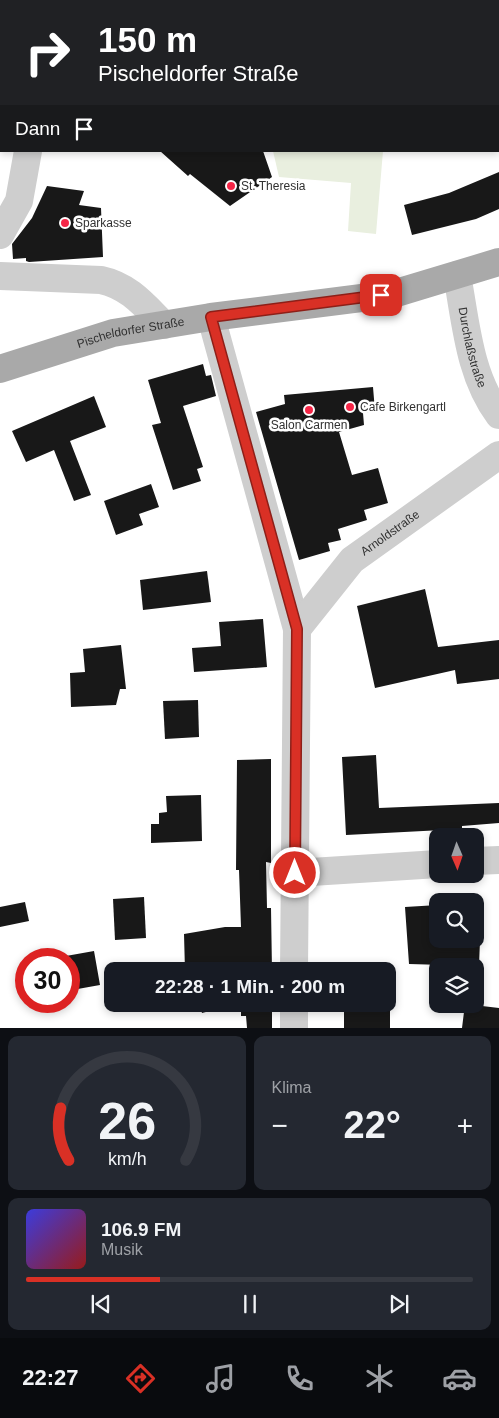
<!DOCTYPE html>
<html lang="de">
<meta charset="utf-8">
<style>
:root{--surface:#171b24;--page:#242831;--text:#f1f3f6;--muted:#9ea1a6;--line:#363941;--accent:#d93025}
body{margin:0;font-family:Arial,sans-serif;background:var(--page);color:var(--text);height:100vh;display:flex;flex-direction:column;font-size:19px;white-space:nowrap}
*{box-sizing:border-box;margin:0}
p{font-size:16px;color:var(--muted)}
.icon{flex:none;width:28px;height:28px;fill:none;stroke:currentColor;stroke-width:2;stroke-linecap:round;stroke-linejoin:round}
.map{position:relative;height:1028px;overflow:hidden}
.side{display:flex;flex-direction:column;gap:8px;padding:8px;background:#0d0f14;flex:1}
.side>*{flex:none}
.top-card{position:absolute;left:0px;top:0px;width:500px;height:152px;box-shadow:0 2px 8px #0003;background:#202124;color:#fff;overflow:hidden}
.needle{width:32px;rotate:178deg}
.tools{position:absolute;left:429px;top:828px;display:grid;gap:10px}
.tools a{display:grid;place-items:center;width:55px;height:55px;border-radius:10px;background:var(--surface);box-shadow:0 2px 8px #0003;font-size:25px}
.speed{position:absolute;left:15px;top:948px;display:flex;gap:10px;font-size:25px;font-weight:700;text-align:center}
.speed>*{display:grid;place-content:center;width:65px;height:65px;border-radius:50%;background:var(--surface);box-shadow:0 2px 8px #0003;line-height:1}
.speed .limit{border:8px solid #d22;background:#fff;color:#111}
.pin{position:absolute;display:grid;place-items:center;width:42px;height:42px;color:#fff;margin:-21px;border-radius:10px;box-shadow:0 2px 8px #0006}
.me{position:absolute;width:55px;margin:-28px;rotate:0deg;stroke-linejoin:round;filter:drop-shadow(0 0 4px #0008)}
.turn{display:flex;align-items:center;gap:18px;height:105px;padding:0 15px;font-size:22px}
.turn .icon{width:65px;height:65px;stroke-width:2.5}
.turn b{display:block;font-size:35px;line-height:42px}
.then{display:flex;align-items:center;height:48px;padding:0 15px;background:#0003;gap:10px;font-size:19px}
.big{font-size:38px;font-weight:600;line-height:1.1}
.side .tile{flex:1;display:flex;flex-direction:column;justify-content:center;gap:8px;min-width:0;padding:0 18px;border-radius:10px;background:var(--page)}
.side .dial{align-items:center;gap:0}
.dial svg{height:130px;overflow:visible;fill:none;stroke:var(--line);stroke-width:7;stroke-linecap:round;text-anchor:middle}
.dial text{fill:var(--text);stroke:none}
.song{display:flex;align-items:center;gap:15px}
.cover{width:60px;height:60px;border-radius:8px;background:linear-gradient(135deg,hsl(240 70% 55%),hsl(0 70% 35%))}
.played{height:5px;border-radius:2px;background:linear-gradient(90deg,var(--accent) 30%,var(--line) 30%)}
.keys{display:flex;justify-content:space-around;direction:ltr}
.heat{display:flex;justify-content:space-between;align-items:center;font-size:28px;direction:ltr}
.side .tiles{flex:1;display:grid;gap:8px;grid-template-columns:1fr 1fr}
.tile:last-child{grid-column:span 2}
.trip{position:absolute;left:104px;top:962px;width:292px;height:50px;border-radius:10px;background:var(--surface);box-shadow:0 2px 8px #0003;font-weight:600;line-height:50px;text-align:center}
.dock{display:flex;height:80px;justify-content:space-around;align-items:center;background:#090b0e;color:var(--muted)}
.dock .icon{width:35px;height:35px}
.dock .current{color:var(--accent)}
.dock b{font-size:22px;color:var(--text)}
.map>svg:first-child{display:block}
.green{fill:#e9efdf}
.building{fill:#181818}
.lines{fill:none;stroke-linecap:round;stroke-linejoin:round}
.minor{stroke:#cecece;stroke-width:28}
.major{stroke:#a9a9a9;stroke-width:28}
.route-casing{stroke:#8d1f18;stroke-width:12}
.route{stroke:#d93025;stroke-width:9}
.poi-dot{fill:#f62647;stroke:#fff;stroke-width:2}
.labels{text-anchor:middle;stroke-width:5;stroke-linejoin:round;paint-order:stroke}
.poi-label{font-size:12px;fill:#313131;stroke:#fff;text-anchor:start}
.street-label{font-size:12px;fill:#313131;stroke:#fff}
</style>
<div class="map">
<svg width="499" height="1028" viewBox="0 0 499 1028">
<rect width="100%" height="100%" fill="#fff"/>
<polygon class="green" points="273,151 383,151 376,234 348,231 351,183 279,177"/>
<g class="building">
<polygon points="160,151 263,151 272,177 230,206 190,174 188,176"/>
<polygon points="499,172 499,209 476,219 412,235 404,205 449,193"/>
<polygon points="47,186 84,191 79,205 101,208 103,257 29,262 26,261 26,258 13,259 12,244 32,218"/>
<polygon points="203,364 206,376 211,375 216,396 183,406 203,467 197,469 201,481 173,490 152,425 161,423 148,380"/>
<polygon points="373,387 375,411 363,413 364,425 339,432 352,475 378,468 388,503 364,510 367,520 338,529 341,540 328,543 330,551 299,560 256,412 285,404 284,395"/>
<polygon points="94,396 106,427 70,441 91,495 74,501 54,450 26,462 12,431"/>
<polygon points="151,484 159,507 139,514 143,525 116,535 104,501"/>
<polygon points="207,571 211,602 143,610 140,580"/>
<polygon points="425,589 438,647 499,640 499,679 457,684 455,670 375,688 357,606"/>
<polygon points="263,619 267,667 194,672 192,648 221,646 219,622"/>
<polygon points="121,645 126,689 120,689 116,705 71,707 70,673 85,672 83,649"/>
<polygon points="198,700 199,737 165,739 163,701"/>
<polygon points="376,755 379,808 499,803 499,823 462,826 462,829 346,835 342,757"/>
<polygon points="271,759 271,863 266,862 267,908 271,908 272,971 185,971 184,934 225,927 241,927 239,870 236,870 237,760"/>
<polygon points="201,795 202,841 151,843 151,824 159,824 159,813 167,812 166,796"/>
<polygon points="144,897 146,938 115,940 113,899"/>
<polygon points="25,902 29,921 0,927 0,907"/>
<polygon points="438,905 438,939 480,940 479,966 409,964 405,907"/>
<polygon points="94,951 100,985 72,990 69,971 69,959 67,959 66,956"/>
<polygon points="199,1004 237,1004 202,1013"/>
<polygon points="241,1004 272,1004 272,1028 247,1028 246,1016 241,1016"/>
<rect x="344" y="1004" width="46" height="24"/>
<polygon points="465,1004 499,1008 499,1028 462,1028"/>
</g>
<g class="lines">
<g class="minor">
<polyline points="0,41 1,41"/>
<polyline points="0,235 19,201 28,151"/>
<path id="s1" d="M457 275C466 323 469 375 499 415"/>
<path d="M0 276 101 280C129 286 144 305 164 325"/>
<polyline points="211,317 297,629 294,971"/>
<path id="s2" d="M297 629 352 560 499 455"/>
<polyline points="475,861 499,860"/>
<polyline points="295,873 438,864"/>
<polyline points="294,1028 294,1004"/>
</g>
<path class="major" id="s3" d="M0 369 113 333 211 317 393 294 499 262"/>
</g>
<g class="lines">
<g class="route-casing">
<polyline id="route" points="295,873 297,629 211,317 381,295"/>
</g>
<use href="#route" class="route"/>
</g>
<g class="poi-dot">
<circle cx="231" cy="186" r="5"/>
<circle cx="65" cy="223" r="5"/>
<circle cx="350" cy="407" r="5"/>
<circle cx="309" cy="410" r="5"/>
</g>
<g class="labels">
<g class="poi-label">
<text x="241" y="190">St. Theresia</text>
<text x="75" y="227">Sparkasse</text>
<text x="360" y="411">Cafe Birkengartl</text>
<text x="309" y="429" text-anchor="middle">Salon Carmen</text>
</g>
<g class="street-label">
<text dy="4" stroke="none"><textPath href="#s3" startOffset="136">Pischeldorfer Straße</textPath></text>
<text dy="4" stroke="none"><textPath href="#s1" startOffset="74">Durchlaßstraße</textPath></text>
<text dy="4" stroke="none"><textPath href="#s2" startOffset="135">Arnoldstraße</textPath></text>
</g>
</g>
</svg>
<div class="tools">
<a><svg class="needle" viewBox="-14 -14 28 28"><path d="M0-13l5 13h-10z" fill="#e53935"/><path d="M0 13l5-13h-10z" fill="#9ea1a6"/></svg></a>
<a><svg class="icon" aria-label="search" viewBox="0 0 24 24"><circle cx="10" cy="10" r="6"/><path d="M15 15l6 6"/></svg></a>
<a><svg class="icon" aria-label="layers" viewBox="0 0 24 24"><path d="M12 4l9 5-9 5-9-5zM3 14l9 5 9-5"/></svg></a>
</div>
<div class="speed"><div class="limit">30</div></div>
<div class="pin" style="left:381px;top:295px;background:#d93025"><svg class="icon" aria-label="arrive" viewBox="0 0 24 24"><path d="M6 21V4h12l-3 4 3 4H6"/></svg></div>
<svg class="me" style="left:295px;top:873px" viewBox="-20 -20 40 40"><circle r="17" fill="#d93025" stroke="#fff" stroke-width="3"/><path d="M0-11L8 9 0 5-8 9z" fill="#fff"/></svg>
<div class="trip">22:28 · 1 Min. · 200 m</div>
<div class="top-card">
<div class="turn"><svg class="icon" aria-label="right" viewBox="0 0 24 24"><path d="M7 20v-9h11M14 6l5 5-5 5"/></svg><div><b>150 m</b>Pischeldorfer Straße</div></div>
<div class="then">Dann<svg class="icon" aria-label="arrive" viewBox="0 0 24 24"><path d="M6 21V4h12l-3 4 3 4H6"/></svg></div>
</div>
</div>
<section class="side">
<div class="tiles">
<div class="tile dial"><svg viewBox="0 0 100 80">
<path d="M14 69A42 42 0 1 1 86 69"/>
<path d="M14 69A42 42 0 0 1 9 37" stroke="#d93025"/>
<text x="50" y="56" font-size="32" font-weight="700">26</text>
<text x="50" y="72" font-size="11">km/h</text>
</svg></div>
<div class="tile"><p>Klima</p>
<div class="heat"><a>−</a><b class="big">22°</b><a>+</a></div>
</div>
<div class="tile">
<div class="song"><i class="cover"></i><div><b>106.9 FM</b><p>Musik</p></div></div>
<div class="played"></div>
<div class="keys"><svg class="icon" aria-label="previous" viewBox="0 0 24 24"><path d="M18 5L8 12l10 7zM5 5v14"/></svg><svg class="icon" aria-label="pause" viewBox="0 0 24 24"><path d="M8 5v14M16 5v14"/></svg><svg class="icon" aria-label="next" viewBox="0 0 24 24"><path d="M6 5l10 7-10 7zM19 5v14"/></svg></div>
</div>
</div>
</section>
<nav class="dock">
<b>22:27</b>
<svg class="icon current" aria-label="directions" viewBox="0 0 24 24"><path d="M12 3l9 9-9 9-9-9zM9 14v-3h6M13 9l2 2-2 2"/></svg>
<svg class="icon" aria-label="music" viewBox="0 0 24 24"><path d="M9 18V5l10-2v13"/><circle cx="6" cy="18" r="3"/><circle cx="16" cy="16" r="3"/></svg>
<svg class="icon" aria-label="phone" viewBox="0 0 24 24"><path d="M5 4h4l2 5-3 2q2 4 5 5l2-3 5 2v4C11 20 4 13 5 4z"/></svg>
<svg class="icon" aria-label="climate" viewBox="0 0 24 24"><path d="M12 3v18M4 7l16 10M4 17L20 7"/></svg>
<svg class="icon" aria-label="car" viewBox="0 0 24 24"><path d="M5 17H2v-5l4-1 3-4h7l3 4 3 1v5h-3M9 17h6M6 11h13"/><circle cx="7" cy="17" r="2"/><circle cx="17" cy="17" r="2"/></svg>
</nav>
